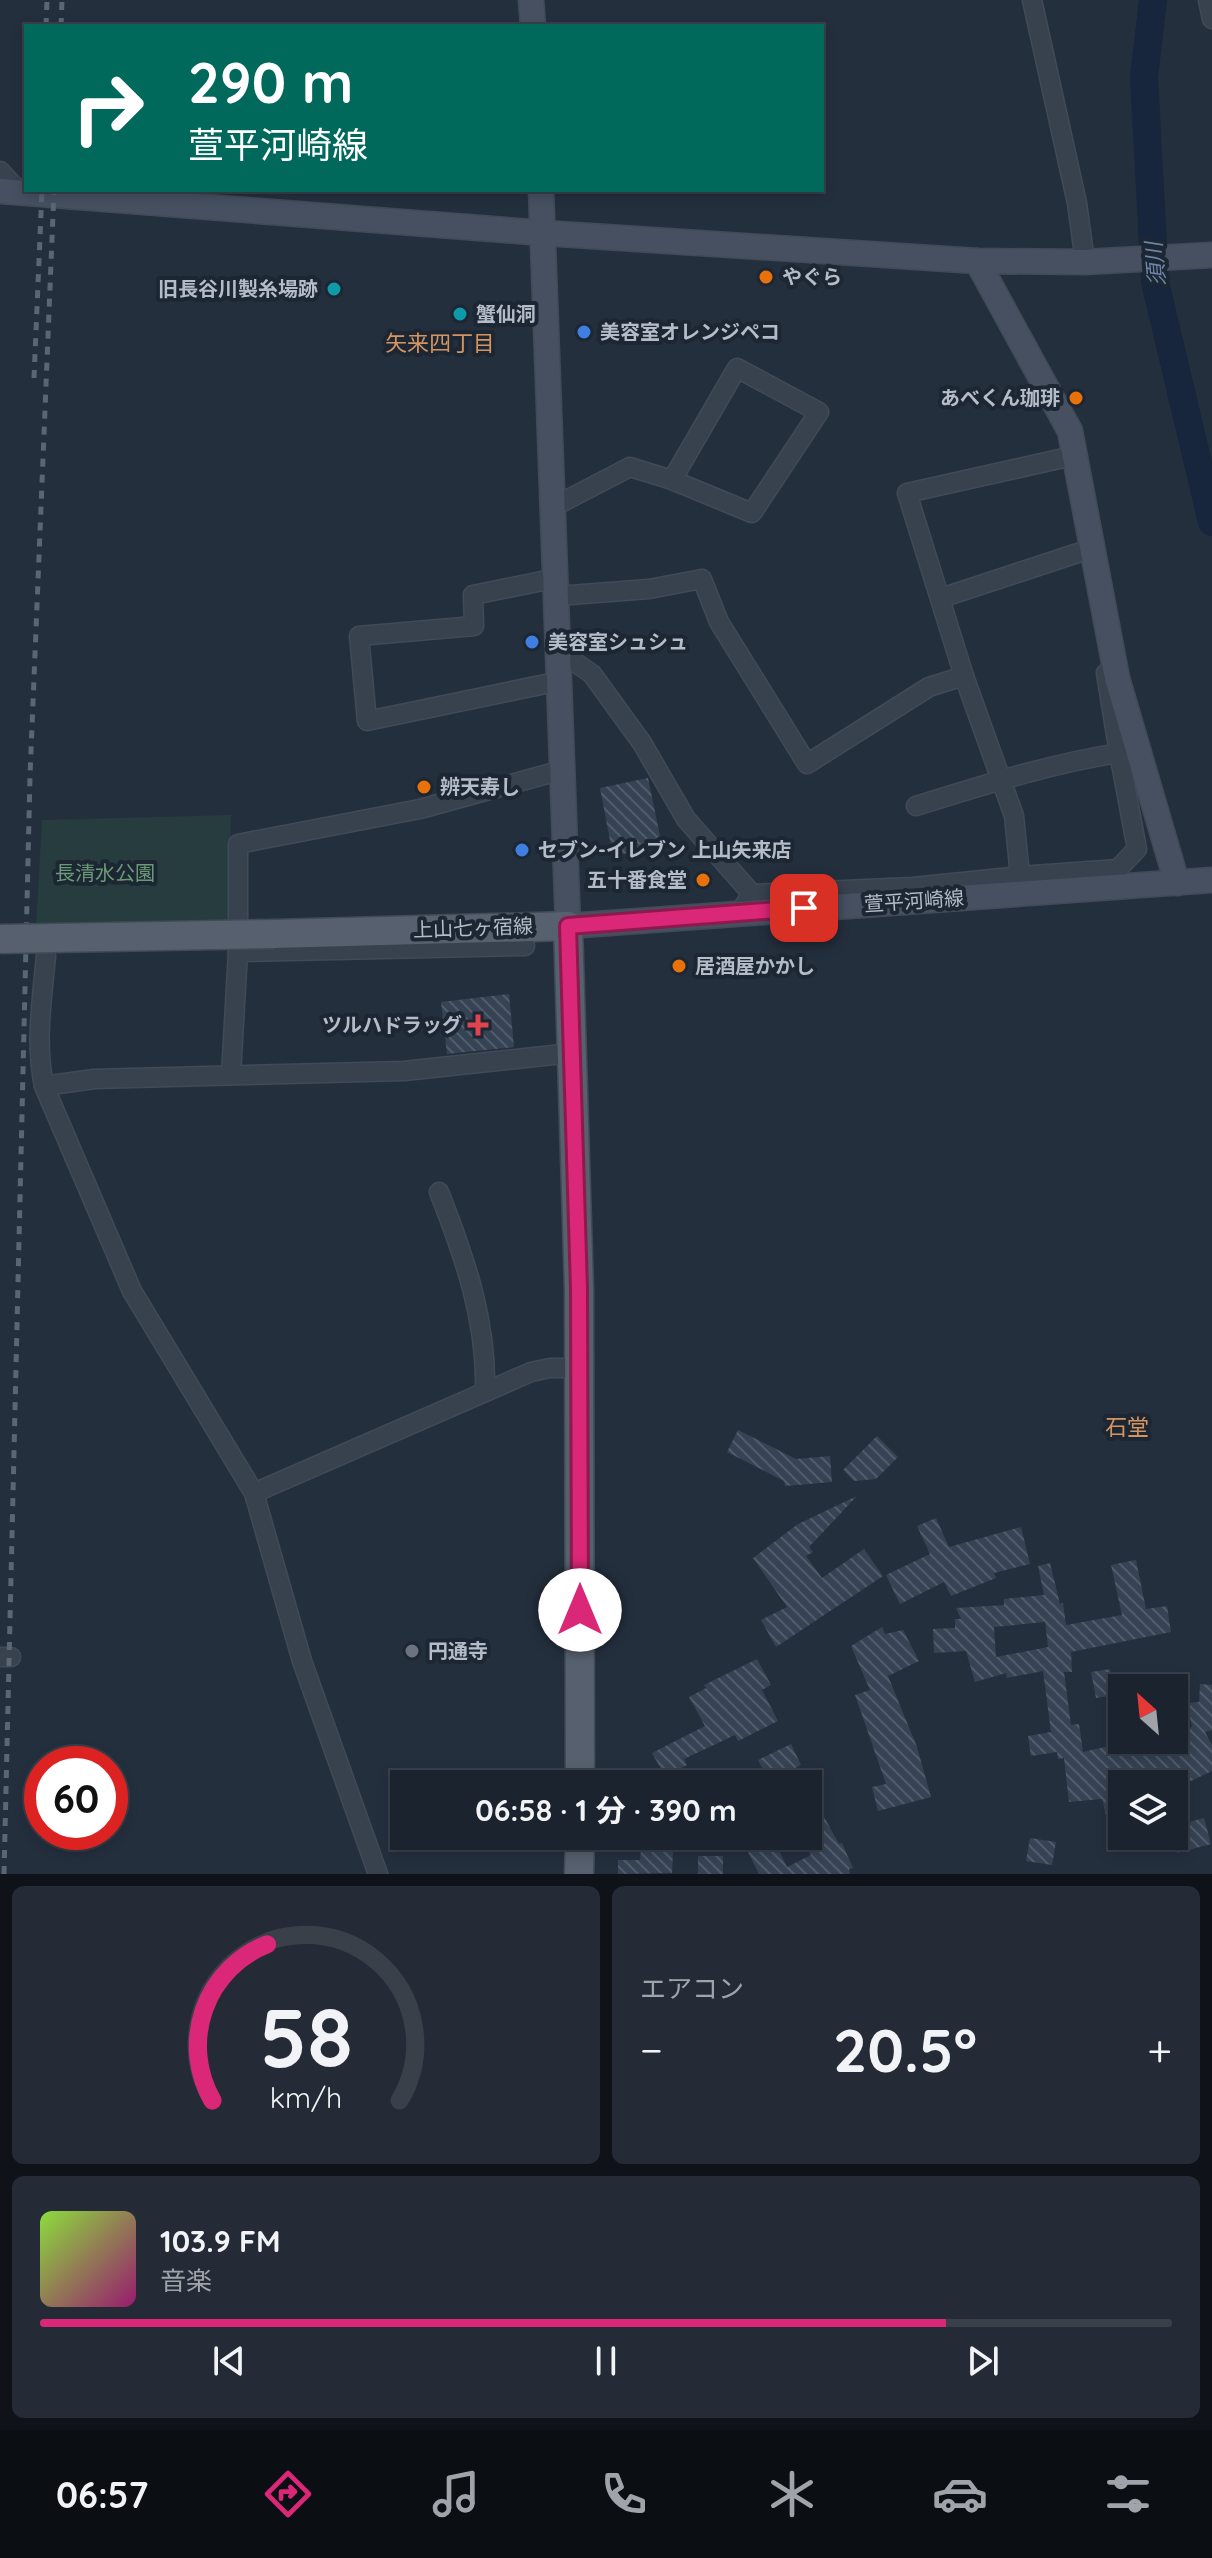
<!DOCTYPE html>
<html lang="ja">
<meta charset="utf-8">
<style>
:root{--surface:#1b232e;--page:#242b36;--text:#f1f3f6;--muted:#a0a4aa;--line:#39404a;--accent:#db2777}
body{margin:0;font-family:Quicksand,"Noto Sans JP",sans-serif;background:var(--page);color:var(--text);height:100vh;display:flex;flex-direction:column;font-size:30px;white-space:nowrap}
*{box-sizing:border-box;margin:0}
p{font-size:26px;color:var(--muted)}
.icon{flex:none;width:44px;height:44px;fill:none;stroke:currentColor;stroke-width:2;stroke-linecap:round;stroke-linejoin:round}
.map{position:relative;height:1874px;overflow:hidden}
.sheet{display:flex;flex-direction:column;gap:12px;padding:12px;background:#0f1319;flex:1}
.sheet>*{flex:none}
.banner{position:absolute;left:24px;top:24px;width:800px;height:168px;border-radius:0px;box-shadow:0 4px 12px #0003,0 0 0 2px var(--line);background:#00695c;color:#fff;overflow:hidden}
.needle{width:52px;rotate:333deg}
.tools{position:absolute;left:1108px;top:1674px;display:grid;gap:16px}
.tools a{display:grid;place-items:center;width:80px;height:80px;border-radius:0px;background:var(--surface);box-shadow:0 4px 12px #0003,0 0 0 2px var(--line);font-size:40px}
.speed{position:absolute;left:24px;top:1746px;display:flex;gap:16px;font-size:40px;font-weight:700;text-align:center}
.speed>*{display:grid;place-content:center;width:104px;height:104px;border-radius:50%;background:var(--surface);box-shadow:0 4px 12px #0003,0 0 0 2px var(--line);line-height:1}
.speed .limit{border:12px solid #d22;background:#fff;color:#111}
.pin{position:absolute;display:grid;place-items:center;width:68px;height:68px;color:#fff;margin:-34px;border-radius:16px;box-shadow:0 4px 12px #0006}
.me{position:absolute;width:88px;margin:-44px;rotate:0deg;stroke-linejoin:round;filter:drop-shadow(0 0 6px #0008)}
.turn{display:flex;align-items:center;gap:28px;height:168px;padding:0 32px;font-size:36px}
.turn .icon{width:104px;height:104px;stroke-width:2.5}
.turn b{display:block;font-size:56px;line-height:68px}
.big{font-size:60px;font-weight:700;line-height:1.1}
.sheet .widget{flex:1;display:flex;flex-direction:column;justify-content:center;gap:12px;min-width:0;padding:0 28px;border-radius:12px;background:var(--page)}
.sheet .dial{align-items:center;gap:0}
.dial svg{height:208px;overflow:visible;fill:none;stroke:var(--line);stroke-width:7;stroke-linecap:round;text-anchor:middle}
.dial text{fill:var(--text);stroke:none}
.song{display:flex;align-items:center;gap:24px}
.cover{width:96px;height:96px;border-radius:12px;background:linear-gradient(135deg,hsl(90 70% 55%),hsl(320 70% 35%))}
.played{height:8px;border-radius:4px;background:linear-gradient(90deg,var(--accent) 80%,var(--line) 80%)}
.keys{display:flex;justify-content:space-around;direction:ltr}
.heat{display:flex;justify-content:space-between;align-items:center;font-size:44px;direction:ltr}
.sheet .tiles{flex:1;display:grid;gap:12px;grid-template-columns:1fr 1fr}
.widget:last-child{grid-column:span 2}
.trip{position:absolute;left:390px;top:1770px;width:432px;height:80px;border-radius:0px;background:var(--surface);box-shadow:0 4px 12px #0003,0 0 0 2px var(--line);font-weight:700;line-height:80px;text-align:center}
.tabs{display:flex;height:128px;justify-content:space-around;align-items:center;background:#0b0e12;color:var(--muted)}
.tabs .icon{width:56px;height:56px}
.tabs .on{color:var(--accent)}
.tabs b{font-size:36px;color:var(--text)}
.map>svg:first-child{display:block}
.park{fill:#263c3f}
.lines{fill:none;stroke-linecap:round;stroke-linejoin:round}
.river{stroke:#17263c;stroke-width:28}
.building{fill:url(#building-back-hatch);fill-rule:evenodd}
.street-casing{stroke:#414a57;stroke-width:21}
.secondary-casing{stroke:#414a57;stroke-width:27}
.primary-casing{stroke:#414a57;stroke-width:31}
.street{stroke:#38414e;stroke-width:18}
.secondary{stroke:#465061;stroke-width:24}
.primary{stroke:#56606e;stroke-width:28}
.rail{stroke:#5a6575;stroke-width:5;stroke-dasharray:8 8;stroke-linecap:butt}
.primary-bridge-casing{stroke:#414a57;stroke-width:31;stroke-linecap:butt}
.primary-bridge{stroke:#56606e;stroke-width:28}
.route-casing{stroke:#8e194d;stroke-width:20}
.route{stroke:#db2777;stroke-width:14}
.food-dot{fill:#e8710a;stroke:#1d2633;stroke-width:3}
.culture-dot{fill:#0f9aa8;stroke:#1d2633;stroke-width:3}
.shop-dot{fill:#3f7fe0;stroke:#1d2633;stroke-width:3}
.health-dot{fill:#e0444e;stroke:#1d2633;stroke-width:3}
.worship-dot{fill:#6b7280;stroke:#1d2633;stroke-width:3}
.labels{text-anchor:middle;stroke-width:8;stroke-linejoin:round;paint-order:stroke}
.poi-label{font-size:20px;font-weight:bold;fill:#b4bcc9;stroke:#1d2633;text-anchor:start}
.park-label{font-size:20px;fill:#6b9a76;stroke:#1d2633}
.street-label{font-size:20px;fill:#b4bcc9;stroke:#1d2633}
.water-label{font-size:22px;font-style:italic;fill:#6d86a8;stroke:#1d2633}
.neighbourhood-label{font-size:22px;fill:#d59563;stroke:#1d2633}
</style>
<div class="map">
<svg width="1212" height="1874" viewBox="0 0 1212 1874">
<defs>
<pattern id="building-back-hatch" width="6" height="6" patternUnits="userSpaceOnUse" patternTransform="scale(2)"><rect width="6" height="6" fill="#364354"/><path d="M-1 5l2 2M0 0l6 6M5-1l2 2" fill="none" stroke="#515c6b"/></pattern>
</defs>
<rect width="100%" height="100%" fill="#242f3e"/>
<polygon class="park" points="231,815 229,925 36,927 42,820"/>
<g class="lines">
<polyline class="river" points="1153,0 1144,77 1155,282 1212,522"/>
</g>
<g class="building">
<polygon points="648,778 662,846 613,856 600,788"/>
<polygon points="509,994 514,1047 447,1054 441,1002"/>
<polygon points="738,1430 796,1459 830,1456 832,1482 785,1486 784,1481 727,1452"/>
<polygon points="877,1436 898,1457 876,1479 854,1481 843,1470"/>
<polygon points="857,1496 809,1547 813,1552 806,1556 822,1578 864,1549 883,1576 776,1647 761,1620 787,1607 753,1558 798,1524"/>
<polygon points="936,1518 949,1547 1021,1527 1030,1564 994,1573 996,1578 951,1596 944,1582 900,1604 886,1575 930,1554 917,1526"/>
<path d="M1136 1560 1146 1609 1167 1606 1171 1632 1071 1652 1072 1672H1064L1071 1725 1079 1724 1083 1752 1136 1740H1174V1731L1192 1727 1187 1703 1199 1702 1200 1684 1212 1685V1730L1205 1732 1212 1745V1771L1187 1783 1190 1796 1177 1799 1174 1784H1122V1838L1112 1840 1102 1799 1069 1802 1064 1758 1058 1759 1057 1752 1031 1756 1028 1736 1051 1732 1043 1671 1007 1678 1006 1673 975 1682 966 1651 934 1653 933 1629 955 1628V1619H961L956 1608 1004 1605V1599L1044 1595 1038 1566 1050 1563 1060 1604 1063 1603 1066 1625 1122 1615 1111 1565ZM1045 1622 1048 1647 996 1657 994 1627Z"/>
<polygon points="882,1627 885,1634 903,1630 919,1661 888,1676 917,1747 931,1797 878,1811 872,1787 886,1784 855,1695 870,1690 851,1646"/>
<polygon points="757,1659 771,1685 762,1690 778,1721 738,1741 735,1735 684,1759 687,1765 665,1776 652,1753 705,1726 689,1697 706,1688 704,1685"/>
<polygon points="1110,1669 1111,1678 1122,1679 1122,1694 1096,1698 1091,1672"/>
<polygon points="791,1744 801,1765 769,1781 758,1760"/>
<polygon points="817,1804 839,1844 842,1843 853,1868 849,1869 850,1874 759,1874 745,1846 772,1836 787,1867 811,1855 801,1836 808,1836 808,1808"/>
<polygon points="1204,1818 1211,1844 1177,1853 1176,1849 1143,1852 1142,1836 1174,1836 1174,1826"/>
<polygon points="1030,1838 1056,1842 1052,1865 1026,1861"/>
<polygon points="641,1850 673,1851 672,1873 618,1874 618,1860 640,1860"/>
<rect x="698" y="1856" width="25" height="18"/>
</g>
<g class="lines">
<g class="street-casing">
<g id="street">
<polyline points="1032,0 1077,203 1085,262"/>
<polyline points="1208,0 1212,19"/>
<polyline points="0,171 19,191"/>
<polygon points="737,368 819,412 752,513 672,480"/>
<polyline points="553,507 630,467 672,480"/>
<polyline points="557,578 473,595 474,626 359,636 367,721 560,681"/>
<polyline points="557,596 649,589 702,579 719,622 807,764 929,687 964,676"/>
<polyline points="941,598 1090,549"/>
<polyline points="559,651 592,674 642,743 686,819 752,894"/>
<polyline points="1106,673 1119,753"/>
<path d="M916 806C984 785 1049 764 1119 753L1137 849 1118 869 1020 876 1014 816 964 676 907 493 1077 455"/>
<polyline points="745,904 752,894 913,887 1020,876"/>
<polyline points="238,952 525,946"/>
<path d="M46 956C42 999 35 1043 44 1086L132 1291 254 1493 302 1661 378 1874"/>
<polyline points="231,1075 238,952 238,844 420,809 562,770"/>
<polyline points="44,1086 94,1079 404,1071 572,1053"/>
<path d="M439 1192C465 1258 487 1321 485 1392"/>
<polyline points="254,1493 531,1372 550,1368 578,1368"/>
<polyline points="0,1657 11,1657"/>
</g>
</g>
<g class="secondary-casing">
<g id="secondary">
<polyline points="531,0 533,26"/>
<polyline points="541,190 568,926 1212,880"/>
<polyline points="0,191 544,233 977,261 1085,262 1212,255"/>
<polyline points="977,261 1070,431 1117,678 1177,883"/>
</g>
</g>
<g class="primary-casing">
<g id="primary">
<polyline points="274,934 568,926 579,1289 580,1784"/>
<polyline points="579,1874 580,1836"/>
</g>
</g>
<use href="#street" class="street"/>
<use href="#secondary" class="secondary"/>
<use href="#primary" class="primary"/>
<g class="rail">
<polyline points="46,26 47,0"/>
<polyline points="61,26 62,0"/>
<polyline points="34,378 42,190"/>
<polyline points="4,1874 30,776 54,190"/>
</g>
<g class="primary-bridge-casing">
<polyline id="primary-bridge" points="0,939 274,934"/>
</g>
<use href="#primary-bridge" class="primary-bridge"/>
</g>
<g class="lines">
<g class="route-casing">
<polyline id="route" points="580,1610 579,1289 568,926 804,908"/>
</g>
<use href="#route" class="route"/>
</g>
<g class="food-dot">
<circle cx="766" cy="277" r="8"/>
<circle cx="1076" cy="398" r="8"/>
<circle cx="424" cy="787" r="8"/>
<circle cx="703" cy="880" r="8"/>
<circle cx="679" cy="966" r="8"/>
</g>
<g class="culture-dot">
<circle cx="334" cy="289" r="8"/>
<circle cx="460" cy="314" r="8"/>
</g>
<g class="shop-dot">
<circle cx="584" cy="332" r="8"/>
<circle cx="532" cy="642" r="8"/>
<circle cx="522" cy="850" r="8"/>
</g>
<path class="health-dot" d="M474 1013h8v8h8v8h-8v8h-8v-8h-8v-8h8z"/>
<circle class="worship-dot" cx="412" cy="1651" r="8"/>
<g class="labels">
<g class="poi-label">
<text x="782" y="284">やぐら</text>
<text x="318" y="296" text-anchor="end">旧長谷川製糸場跡</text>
<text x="476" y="321">蟹仙洞</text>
<text x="600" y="339">美容室オレンジペコ</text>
<text x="1060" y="405" text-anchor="end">あべくん珈琲</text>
<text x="548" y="649">美容室シュシュ</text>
<text x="440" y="794">辨天寿し</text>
<text x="538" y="857">セブン-イレブン 上山矢来店</text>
<text x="687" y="887" text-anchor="end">五十番食堂</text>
<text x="695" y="973">居酒屋かかし</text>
<text x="462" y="1032" text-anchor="end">ツルハドラッグ</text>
<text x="428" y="1658">円通寺</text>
</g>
<g class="park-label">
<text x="105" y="880">長清水公園</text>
</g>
<g class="street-label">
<text transform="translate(914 901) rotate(-4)" y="7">萱平河崎線</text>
<text transform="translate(473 928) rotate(-2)" y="7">上山七ヶ宿線</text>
</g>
<g class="water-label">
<text transform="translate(1155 264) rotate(-95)" y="8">須川</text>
</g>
<g class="neighbourhood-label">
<text x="440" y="351">矢来四丁目</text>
<text x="1127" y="1435">石堂</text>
</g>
</g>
</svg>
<div class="tools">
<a><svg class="needle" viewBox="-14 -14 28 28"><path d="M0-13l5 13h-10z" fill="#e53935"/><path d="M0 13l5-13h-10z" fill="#a0a4aa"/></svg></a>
<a><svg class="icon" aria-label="layers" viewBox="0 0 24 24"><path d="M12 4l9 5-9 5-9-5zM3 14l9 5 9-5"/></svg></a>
</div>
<div class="speed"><div class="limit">60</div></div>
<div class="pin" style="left:804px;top:908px;background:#d93025"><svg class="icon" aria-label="arrive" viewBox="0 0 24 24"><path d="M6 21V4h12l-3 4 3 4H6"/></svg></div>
<svg class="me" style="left:580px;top:1610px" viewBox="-20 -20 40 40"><circle r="19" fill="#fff"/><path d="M0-13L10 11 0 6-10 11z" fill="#db2777"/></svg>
<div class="trip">06:58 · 1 分 · 390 m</div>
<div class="banner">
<div class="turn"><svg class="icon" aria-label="right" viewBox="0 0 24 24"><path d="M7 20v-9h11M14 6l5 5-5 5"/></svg><div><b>290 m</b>萱平河崎線</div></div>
</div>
</div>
<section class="sheet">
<div class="tiles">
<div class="widget dial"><svg viewBox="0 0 100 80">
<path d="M14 69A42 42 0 1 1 86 69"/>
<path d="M14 69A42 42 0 0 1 35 9" stroke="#db2777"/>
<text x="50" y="56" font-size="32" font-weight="700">58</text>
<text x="50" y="72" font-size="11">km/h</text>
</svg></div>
<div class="widget"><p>エアコン</p>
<div class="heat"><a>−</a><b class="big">20.5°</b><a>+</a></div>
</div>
<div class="widget">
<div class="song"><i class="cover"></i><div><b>103.9 FM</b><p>音楽</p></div></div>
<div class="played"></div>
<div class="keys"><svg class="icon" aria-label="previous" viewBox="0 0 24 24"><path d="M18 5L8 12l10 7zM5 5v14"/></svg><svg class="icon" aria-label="pause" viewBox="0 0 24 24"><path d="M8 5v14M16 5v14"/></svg><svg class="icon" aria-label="next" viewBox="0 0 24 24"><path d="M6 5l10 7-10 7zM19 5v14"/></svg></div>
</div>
</div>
</section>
<nav class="tabs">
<b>06:57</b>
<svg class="icon on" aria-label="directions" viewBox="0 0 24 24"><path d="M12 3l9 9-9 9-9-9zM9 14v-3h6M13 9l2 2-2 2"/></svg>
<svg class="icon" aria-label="music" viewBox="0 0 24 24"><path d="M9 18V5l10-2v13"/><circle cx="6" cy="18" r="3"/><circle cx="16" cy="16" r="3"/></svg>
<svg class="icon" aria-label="phone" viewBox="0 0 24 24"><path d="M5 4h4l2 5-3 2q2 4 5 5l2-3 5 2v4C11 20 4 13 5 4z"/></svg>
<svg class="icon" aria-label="climate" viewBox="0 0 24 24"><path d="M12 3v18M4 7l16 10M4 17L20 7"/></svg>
<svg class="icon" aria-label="car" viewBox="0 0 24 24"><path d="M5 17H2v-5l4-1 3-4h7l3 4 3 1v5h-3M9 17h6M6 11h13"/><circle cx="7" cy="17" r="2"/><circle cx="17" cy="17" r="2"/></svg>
<svg class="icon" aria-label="filters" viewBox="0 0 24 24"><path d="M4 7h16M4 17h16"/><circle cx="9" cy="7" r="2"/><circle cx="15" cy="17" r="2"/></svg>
</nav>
